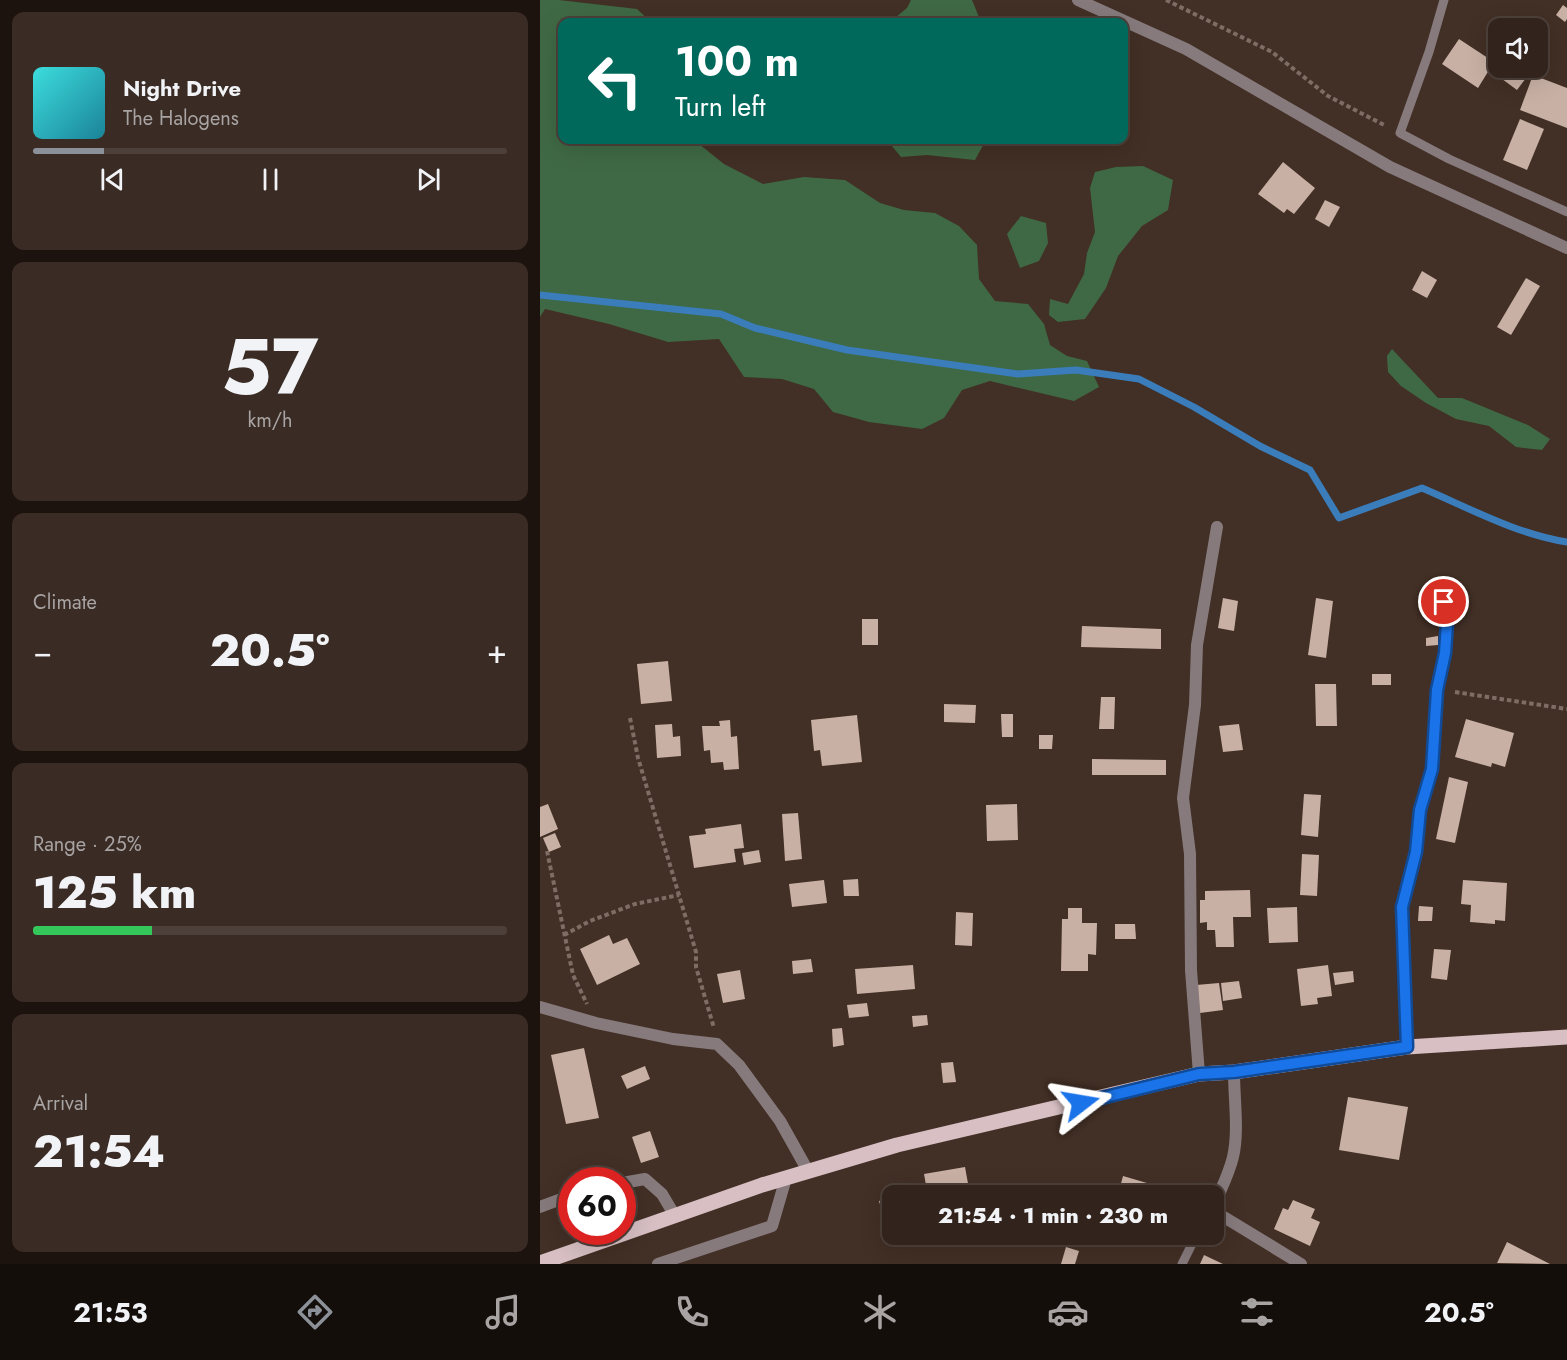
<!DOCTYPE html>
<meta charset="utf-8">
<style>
:root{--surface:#32231c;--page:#3a2b25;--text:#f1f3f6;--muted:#a8a4a3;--line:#4d403b;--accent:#8c9099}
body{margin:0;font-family:Jost,sans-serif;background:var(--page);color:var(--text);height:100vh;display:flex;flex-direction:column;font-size:22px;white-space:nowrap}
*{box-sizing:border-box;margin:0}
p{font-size:20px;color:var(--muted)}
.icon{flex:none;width:33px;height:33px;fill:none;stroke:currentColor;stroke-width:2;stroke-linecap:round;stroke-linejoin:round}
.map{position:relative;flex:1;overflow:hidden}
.side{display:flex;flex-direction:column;gap:12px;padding:12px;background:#1c130f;width:540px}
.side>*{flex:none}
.guide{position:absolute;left:18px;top:18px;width:570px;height:126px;border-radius:12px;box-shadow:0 6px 24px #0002,0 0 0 2px var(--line);background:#00695c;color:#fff;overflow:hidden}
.controls{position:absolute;left:948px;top:18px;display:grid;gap:12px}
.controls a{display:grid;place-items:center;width:60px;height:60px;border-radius:12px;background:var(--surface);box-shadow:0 6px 24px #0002,0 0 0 2px var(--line);font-size:30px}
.speed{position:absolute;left:18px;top:1167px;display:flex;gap:12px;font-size:30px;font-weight:700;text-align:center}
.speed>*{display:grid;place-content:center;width:78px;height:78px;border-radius:50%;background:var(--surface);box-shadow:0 6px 24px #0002,0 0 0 2px var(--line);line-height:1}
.speed .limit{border:9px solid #d22;background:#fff;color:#111}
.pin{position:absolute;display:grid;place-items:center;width:51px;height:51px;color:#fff;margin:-26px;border:3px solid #fff;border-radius:50%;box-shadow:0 2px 6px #0007}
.me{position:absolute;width:66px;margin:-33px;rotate:76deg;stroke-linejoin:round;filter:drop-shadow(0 0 4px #0008)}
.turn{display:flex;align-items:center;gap:21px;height:126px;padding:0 18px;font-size:27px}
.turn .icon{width:78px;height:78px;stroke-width:2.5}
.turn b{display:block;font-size:42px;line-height:51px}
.big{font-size:45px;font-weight:800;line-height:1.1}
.side .widget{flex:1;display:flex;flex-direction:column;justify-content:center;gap:9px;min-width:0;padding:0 21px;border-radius:12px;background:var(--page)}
.side .dial{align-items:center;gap:0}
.dial b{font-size:78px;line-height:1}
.song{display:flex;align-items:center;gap:18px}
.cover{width:72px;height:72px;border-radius:9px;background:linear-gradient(135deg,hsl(180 70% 55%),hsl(190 70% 35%))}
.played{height:6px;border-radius:3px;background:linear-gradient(90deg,var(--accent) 15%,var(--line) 15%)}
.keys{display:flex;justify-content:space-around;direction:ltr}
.heat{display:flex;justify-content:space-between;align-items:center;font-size:33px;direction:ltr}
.charge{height:9px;border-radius:4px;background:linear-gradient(90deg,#34c759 25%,var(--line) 0)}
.trip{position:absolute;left:342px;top:1185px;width:342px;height:60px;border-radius:12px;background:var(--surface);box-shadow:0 6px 24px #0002,0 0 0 2px var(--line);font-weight:800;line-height:60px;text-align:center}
.tabs{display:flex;height:96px;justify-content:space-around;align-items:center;background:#140e0b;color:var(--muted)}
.tabs .icon{width:42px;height:42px}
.tabs .active{color:var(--accent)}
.tabs b{font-size:27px;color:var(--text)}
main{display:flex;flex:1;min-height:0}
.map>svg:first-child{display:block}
.green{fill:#3f6944}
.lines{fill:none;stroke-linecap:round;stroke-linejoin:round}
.stream{stroke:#3a7dba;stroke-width:7}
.building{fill:#c8b0a4}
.path{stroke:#7e6d64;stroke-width:4;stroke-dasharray:4.5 3;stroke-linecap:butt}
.lane{stroke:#867a7c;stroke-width:9}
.street{stroke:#867a7c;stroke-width:12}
.primary{stroke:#d7bfc3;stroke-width:15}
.route-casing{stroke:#114b97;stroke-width:15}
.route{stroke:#1a73e8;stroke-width:10}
</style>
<main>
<section class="side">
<div class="widget">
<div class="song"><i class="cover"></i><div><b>Night Drive</b><p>The Halogens</p></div></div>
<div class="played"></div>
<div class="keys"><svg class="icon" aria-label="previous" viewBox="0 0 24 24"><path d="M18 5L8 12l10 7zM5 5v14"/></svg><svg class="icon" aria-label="pause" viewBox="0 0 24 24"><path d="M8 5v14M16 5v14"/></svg><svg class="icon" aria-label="next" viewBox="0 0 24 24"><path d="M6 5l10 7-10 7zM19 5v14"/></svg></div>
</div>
<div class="widget dial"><b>57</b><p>km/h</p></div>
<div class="widget"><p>Climate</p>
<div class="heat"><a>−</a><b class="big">20.5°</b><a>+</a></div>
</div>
<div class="widget"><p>Range · 25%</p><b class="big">125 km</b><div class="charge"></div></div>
<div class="widget"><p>Arrival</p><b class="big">21:54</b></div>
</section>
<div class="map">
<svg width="1027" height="1264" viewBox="0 0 1027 1264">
<rect width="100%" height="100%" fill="#422f25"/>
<g class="green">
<polygon points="0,0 19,0 97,9 111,22 22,22 22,140 154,140 184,164 223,184 264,177 305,180 340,203 364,210 395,213 419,226 437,245 439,279 455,301 488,304 504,324 510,345 527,356 547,361 559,387 534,401 450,381 422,390 404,418 382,429 329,422 293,412 274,389 242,379 204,377 179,339 128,342 69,324 5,309 0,317"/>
<polygon points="371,0 432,0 441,22 350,22 367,8"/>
<polygon points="347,140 446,140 435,160 387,155 361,157"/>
<polygon points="603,166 633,180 628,210 602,226 578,256 566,288 545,319 518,322 509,315 510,299 528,304 544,274 547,253 555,232 550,188 555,172 576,167"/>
<polygon points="481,216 506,223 508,243 499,261 480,268 467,234"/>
<polygon points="852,349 898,398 922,398 988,425 1010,439 1002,450 976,447 949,426 916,419 886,403 861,386 848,372 847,356"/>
</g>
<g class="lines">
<path class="stream" d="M0 295 181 314 215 328 307 350 478 374 536 370 599 379 654 407 720 446 770 470 799 518 882 488C929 508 976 534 1027 542"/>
</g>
<g class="building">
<polygon points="1023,5 1027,8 1027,19 1025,22 1016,15"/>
<polygon points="919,39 954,62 938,88 902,64"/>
<polygon points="964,68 971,68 986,78 977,90 958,76"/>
<polygon points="993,75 1027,88 1027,128 980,110"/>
<polygon points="980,119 1004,129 987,170 963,160"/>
<polygon points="743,162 775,188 754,214 747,209 744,213 718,194"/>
<polygon points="785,200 800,207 789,227 775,219"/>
<polygon points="882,271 897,280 887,298 872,290"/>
<polygon points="986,278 1000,286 971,335 957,327"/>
<polygon points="683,598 698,601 694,631 678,628"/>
<polygon points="776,598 793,601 786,658 768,655"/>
<rect x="322" y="619" width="16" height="26"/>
<polygon points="542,626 621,629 621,649 541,647"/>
<polygon points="898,636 898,645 886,646 886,638"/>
<polygon points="128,661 132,701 101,704 97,664"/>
<rect x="832" y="674" width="19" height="11"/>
<polygon points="775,684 796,684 797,726 776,726"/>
<polygon points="561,697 575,697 574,729 559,729"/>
<polygon points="404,704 436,705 435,723 404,722"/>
<polygon points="461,714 473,714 473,737 462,737"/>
<polygon points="317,715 322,762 282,766 280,750 274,751 271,720"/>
<polygon points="926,719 974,733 965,767 952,763 951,767 915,757"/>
<polygon points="190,720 191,737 197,736 199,769 184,770 183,762 171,763 170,750 164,751 162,726 180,726 179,721"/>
<polygon points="132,724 133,737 140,736 141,756 117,758 115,725"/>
<polygon points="699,724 703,750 683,752 679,726"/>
<polygon points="499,735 513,735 512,749 499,749"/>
<polygon points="552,759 626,760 626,775 552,775"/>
<polygon points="909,777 928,782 915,843 896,839"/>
<polygon points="764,794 781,795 778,837 761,835"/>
<polygon points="8,804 18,829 0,837 0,807"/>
<polygon points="477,804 478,840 447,841 446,805"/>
<polygon points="258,813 262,859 245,861 242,814"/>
<polygon points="201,824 204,848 194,849 196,862 154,868 149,836 166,834 165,829"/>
<polygon points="15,833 21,847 9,852 3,838"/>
<polygon points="219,850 221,862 204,865 202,853"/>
<polygon points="762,854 779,855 777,896 760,895"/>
<polygon points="318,879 319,896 304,896 303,880"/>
<polygon points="284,880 287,903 252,907 249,884"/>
<polygon points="923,880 967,883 965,921 955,920 955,924 930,922 931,905 921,904"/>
<polygon points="710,890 711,917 693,917 694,947 676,947 675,930 667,930 667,922 660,923 660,900 665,900 665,891"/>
<polygon points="879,906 893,907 892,921 878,921"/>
<polygon points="757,907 758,942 729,943 727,908"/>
<polygon points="528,908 542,908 542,923 557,923 556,955 548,954 548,971 521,971 522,919 528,919"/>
<polygon points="416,912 433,913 432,946 415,945"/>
<polygon points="575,924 595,924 596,939 575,939"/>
<polygon points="69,935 73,944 87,938 100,964 57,985 40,949"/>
<polygon points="894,949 911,950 907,980 891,978"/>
<polygon points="271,959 273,972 253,974 252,961"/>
<polygon points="373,965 375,989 317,994 315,969"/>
<polygon points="788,965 792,996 777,998 778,1004 761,1006 757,969"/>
<polygon points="200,970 205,999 183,1003 177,974"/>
<polygon points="813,971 814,982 795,985 793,973"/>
<polygon points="699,981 702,998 683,1001 681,983"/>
<polygon points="679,983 683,1010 660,1013 656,985"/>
<polygon points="327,1003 329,1016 309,1018 307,1005"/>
<polygon points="387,1015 388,1025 373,1027 372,1016"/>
<polygon points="302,1028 304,1045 293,1047 292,1029"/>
<polygon points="44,1048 59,1118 26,1124 11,1055"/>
<polygon points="413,1062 416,1082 403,1083 401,1063"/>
<polygon points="105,1066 110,1079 87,1089 81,1076"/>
<polygon points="808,1097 868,1107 859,1160 799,1150"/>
<polygon points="110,1131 119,1157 101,1163 92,1137"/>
<polygon points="425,1167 429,1189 388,1196 384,1174"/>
<polygon points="583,1176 648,1195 648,1196 594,1196 579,1191"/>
<polygon points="352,1197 352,1223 346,1225 339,1201"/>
<polygon points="753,1200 775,1209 771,1218 780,1222 770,1246 734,1229 743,1208 748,1210"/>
<polygon points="967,1242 1010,1264 957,1263"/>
<polygon points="526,1247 539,1251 535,1264 521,1264"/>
<polygon points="664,1255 683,1264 660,1264"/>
</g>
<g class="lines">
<g class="path">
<polyline points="626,0 732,52 788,96 846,126"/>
<polyline points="915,692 1027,709"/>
<polyline points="90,718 98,758 156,952 156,967 174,1028"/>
<polyline points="7,851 33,975 47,1004"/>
<polyline points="24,935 50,921 95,904 139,895"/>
</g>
<g class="lane">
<polyline points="904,0 889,52 860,133 909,159 1027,212"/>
<polyline points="642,1264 657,1234"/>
</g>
<g class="street">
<polyline points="538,0 646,49 850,167 1027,248"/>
<polyline points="0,1007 56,1023 133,1039 177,1044 199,1065 240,1121 268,1171"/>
<polyline points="867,1047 862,907 876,852 880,810 892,769 898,690 905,653 907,624 904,602"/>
<polyline points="659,1074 651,970 650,854 643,798 655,705 657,645 677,527"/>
<polyline points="82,1183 105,1179 122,1194 135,1216"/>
<path d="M674 1206C680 1191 689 1174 693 1157 699 1131 694 1100 694 1072"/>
<polyline points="0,1207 32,1195"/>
<polyline points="674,1211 761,1264"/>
<polyline points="118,1264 232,1226 246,1178"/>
</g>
<polyline class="primary" points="0,1263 222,1185 357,1145 659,1074 694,1072 867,1047 1027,1037"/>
</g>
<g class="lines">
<g class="route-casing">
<polyline id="route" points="541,1103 659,1074 694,1072 867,1047 862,907 876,852 880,810 892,769 897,690 905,653 907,624 904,602"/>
</g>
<use href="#route" class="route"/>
</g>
</svg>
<div class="controls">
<a><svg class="icon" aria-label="sound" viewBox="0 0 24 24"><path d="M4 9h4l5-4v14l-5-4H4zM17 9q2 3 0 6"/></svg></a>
</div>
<div class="speed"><div class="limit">60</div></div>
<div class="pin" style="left:904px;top:602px;background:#d93025"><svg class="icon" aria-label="arrive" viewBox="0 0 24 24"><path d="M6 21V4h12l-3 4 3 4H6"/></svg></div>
<svg class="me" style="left:541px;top:1103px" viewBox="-20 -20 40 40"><path d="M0-17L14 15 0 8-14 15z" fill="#1a73e8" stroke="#fff" stroke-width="4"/></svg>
<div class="trip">21:54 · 1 min · 230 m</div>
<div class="guide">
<div class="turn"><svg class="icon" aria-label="left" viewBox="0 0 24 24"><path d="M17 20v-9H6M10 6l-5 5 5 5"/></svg><div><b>100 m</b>Turn left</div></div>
</div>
</div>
</main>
<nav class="tabs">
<b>21:53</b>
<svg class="icon active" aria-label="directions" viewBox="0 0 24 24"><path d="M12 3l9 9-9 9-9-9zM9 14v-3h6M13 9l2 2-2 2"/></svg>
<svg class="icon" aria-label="music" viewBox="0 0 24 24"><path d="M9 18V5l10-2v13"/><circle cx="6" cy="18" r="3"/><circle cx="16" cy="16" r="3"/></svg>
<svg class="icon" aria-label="phone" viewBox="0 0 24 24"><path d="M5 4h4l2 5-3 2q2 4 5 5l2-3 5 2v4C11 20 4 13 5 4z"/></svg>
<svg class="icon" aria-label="climate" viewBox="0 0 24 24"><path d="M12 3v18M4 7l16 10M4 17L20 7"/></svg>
<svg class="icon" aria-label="car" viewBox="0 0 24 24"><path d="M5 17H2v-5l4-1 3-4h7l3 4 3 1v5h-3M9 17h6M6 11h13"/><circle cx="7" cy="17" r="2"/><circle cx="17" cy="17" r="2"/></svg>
<svg class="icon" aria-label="filters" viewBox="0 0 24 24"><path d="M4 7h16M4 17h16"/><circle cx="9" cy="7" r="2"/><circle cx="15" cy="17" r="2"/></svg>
<b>20.5°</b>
</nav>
